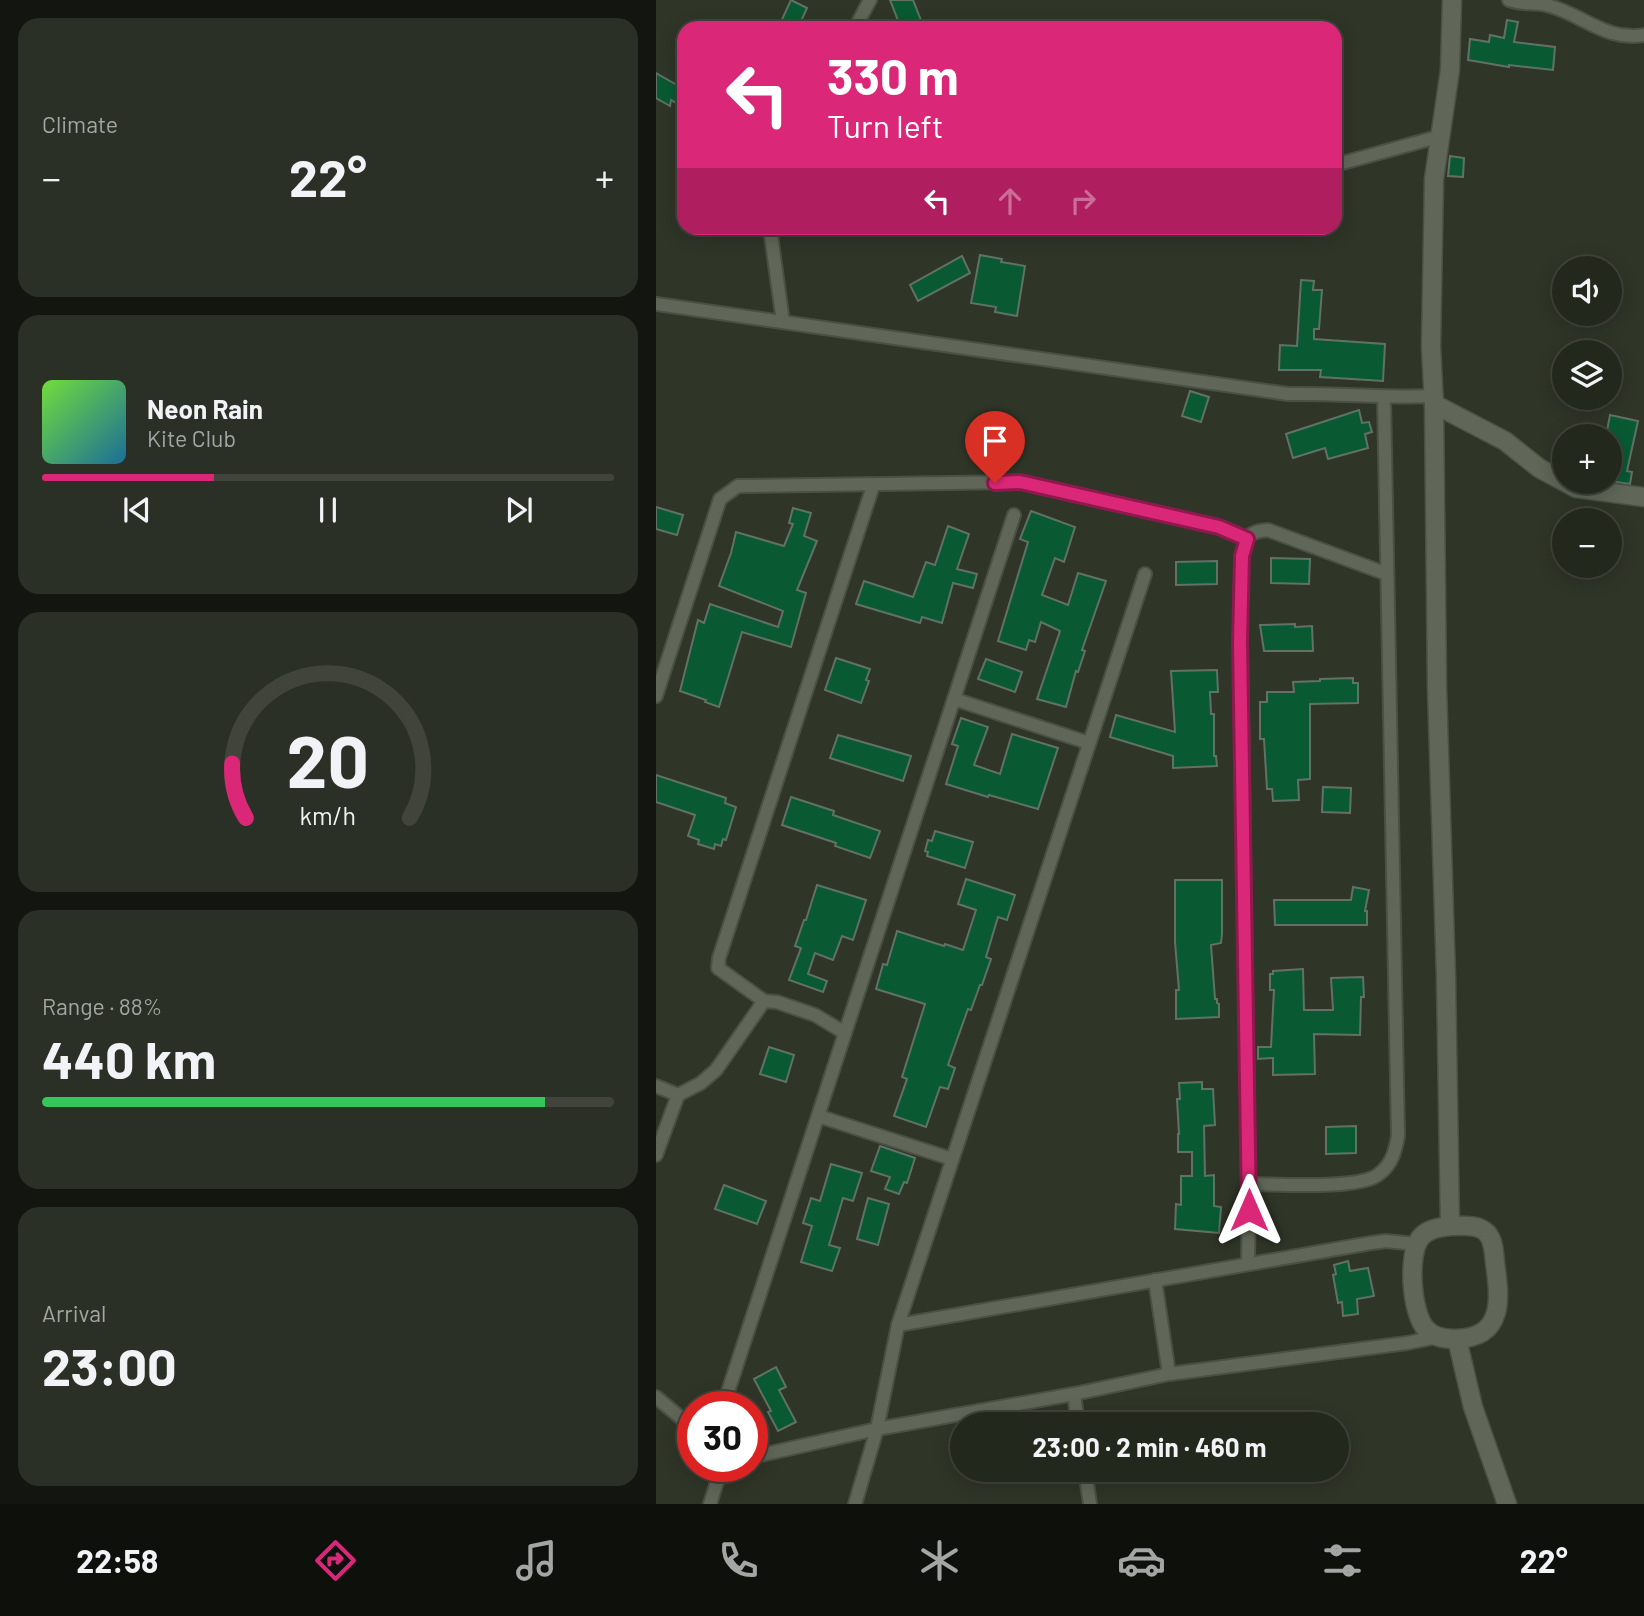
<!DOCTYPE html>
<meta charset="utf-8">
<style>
:root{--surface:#23281d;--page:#2b3026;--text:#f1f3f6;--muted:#a3a6a4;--line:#40443b;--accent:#db2777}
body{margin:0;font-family:Barlow,sans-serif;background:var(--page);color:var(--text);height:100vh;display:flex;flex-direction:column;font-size:26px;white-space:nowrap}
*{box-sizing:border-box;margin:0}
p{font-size:23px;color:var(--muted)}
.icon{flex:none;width:38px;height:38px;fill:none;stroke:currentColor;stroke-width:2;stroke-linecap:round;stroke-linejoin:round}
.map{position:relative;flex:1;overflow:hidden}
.sheet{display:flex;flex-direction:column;gap:18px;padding:18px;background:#131610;width:656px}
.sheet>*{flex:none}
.banner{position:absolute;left:21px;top:21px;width:665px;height:214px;border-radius:21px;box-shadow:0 4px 18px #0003,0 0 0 2px var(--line);background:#db2777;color:#fff;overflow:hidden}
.tools{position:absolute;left:896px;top:256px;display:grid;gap:14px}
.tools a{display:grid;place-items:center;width:70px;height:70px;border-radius:50%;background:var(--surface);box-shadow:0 4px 18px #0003,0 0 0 2px var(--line);font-size:35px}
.speed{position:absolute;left:21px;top:1391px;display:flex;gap:14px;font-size:35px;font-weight:700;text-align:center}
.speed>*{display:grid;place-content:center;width:91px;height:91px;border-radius:50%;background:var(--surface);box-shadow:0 4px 18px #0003,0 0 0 2px var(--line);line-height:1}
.speed .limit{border:10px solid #d22;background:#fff;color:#111}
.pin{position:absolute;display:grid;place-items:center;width:60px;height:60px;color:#fff;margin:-72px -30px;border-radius:50% 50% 50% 0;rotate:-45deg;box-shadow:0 0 7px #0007}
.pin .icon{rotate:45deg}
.me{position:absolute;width:77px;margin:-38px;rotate:0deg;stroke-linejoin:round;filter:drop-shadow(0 0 5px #0008)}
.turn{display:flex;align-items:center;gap:24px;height:147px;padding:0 35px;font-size:32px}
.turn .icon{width:91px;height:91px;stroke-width:2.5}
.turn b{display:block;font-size:49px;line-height:60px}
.lanes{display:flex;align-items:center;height:66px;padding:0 35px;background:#0003;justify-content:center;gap:35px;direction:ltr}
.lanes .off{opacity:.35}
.big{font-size:52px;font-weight:700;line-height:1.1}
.sheet .tile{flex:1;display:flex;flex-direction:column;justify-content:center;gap:10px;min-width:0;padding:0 24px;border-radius:21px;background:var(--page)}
.sheet .dial{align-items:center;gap:0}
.dial svg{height:182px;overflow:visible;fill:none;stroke:var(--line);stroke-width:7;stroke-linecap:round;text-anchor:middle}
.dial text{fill:var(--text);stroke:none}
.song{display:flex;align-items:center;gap:21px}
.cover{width:84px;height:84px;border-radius:10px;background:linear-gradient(135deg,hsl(100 70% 55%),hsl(200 70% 35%))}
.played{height:7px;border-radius:4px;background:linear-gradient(90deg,var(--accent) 30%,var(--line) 30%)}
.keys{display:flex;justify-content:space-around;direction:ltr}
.heat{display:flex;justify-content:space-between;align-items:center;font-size:38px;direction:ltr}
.charge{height:10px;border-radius:5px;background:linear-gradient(90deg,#34c759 88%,var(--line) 0)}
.trip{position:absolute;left:294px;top:1412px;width:399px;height:70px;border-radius:35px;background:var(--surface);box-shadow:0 4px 18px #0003,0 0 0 2px var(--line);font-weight:700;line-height:70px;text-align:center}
.tab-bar{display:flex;height:112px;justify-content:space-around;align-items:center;background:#0e100c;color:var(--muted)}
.tab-bar .icon{width:49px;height:49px}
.tab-bar .active{color:var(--accent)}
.tab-bar b{font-size:32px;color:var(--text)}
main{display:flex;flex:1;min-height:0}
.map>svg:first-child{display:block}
.building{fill:#095a33;stroke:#617166;stroke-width:2}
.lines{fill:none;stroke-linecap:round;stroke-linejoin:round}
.street-casing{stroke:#4b5045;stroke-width:16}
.secondary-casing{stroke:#4b5045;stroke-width:21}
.street{stroke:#606758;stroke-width:12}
.secondary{stroke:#606758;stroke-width:18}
.route-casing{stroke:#8e194d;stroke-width:18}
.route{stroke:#db2777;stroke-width:12}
</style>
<main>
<section class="sheet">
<div class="tile"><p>Climate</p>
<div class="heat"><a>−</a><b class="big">22°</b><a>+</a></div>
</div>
<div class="tile">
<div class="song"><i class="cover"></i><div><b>Neon Rain</b><p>Kite Club</p></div></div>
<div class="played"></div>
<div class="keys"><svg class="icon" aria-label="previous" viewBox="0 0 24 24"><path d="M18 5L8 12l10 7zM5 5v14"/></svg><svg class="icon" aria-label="pause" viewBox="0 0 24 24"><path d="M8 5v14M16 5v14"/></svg><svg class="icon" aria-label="next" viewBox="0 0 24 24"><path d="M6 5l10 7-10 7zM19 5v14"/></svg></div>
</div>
<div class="tile dial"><svg viewBox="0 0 100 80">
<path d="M14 69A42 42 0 1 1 86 69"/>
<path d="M14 69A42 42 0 0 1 8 45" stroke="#db2777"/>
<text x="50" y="56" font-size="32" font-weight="700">20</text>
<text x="50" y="72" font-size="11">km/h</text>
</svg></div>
<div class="tile"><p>Range · 88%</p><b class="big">440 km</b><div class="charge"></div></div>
<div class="tile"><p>Arrival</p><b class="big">23:00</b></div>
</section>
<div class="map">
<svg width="988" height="1504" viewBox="0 0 988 1504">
<rect width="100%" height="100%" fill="#2f3527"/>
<g class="building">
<polygon points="135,0 151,8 142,28 122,28"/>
<polygon points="234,0 257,0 268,28 245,28"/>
<polygon points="851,20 862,22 858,42 899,47 897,70 853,65 853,67 812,60 814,39 833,42 834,35 848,38"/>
<polygon points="0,73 28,89 28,107 15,100 14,106 0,98"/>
<polygon points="794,156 808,158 807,177 792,176"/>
<polygon points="324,255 346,259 345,262 369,266 361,316 339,312 340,307 315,303"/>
<polygon points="306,256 314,273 262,301 254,285"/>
<polygon points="645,280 658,281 657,290 666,290 663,329 658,329 658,339 729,344 727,381 664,377 665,370 623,370 624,345 641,346"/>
<polygon points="534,391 553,397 545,422 526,416"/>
<polygon points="703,410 706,423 713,422 716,432 709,434 712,448 672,459 669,448 637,458 630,434"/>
<polygon points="954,415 982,421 971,471 976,472 974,484 954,481 957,464 954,464 954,436 950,436"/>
<polygon points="0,507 27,515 21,535 0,529"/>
<polygon points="137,508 155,513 148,536 161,541 141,590 150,593 135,647 86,632 63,707 49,702 50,700 24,691 42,620 48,623 54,604 122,627 127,611 63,586 75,553 80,532 128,546 137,524 133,523"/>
<polygon points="375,511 419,527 408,562 399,558 386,595 412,605 422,573 450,581 426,650 429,651 422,672 420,671 410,707 381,699 404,631 385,622 379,642 373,640 370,650 342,641 372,542 364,539"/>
<polygon points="292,526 313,534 301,569 321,574 317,588 297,583 286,623 266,617 264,623 200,604 208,581 257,597 270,562 279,565"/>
<polygon points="615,558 654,559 653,584 615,583"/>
<polygon points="561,561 561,584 520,585 520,562"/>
<polygon points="639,624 639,627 656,626 657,651 608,651 604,625"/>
<polygon points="180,658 214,669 210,680 213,681 205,703 169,690"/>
<polygon points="330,659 366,672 359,692 322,679"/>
<polygon points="561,670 562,692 554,692 555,714 558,714 558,756 560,756 561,766 517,768 517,756 454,737 460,715 519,732 515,671"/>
<polygon points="697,678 697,683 702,683 702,703 654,704 654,779 642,780 643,800 617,801 616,789 611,789 608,739 604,739 604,702 611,702 611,692 638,692 637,682 664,681 664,679"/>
<polygon points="305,718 332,727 318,765 344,774 356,734 402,748 382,809 333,795 332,797 290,784 302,746 296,744"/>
<polygon points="182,735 255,756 247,781 174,758"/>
<polygon points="0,775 70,798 69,803 80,807 70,840 67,839 65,846 59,844 58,849 42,844 43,840 32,836 39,815 0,802"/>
<polygon points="667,787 695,788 694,813 666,812"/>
<polygon points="135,797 178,811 177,815 224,831 214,858 179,846 180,843 126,825"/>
<polygon points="279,831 317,842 309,868 271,856 272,852 269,851 272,840 276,841"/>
<polygon points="310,879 359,895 351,920 342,917 330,957 335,959 326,985 324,985 315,1010 312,1009 292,1065 299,1068 292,1089 284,1087 270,1127 238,1116 251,1079 246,1077 269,1004 220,989 227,964 231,965 241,931 288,946 289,944 307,950 320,910 302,904"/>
<polygon points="519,880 566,880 566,934 565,943 555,945 559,999 561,999 561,1003 563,1004 563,1017 520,1019 520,990 523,990 519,942"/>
<polygon points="161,885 210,900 197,940 186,936 177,960 159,953 152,974 171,981 167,992 133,980 145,948 139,946 148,920 150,920"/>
<polygon points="697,887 713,890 709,911 711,911 711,925 619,925 618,900 695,900"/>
<polygon points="647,969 648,1010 677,1010 675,978 707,977 708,997 705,997 704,1035 658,1034 659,1074 617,1075 617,1058 602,1059 602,1047 615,1047 618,990 614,990 614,974 617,974 617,971"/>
<polygon points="113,1047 138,1055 130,1082 104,1074"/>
<polygon points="546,1082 546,1089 557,1089 559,1125 548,1126 549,1176 558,1175 558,1206 565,1207 563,1233 519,1229 520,1204 525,1205 525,1176 536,1176 536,1152 522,1152 522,1134 523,1134 521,1099 524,1099 523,1083"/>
<polygon points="700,1126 700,1153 670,1154 670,1127"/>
<polygon points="224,1146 259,1158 251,1183 248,1182 243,1194 229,1189 234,1177 215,1171"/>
<polygon points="175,1164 206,1173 197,1201 187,1198 173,1245 184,1248 176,1271 145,1262 156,1226 147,1223 155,1198 164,1201"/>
<polygon points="68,1185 110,1201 101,1224 59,1209"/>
<polygon points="212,1198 233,1204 222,1245 201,1239"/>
<polygon points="692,1261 694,1271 712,1268 718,1296 701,1299 702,1314 687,1316 686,1302 682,1303 677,1275 680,1274 678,1265"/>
<polygon points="120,1367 130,1387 123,1390 140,1422 122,1431 112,1412 115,1411 98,1379"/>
</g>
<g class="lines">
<g class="street-casing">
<g id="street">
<path d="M853 0C866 5 877 2 890 5 925 13 950 42 988 35"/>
<polyline points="199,28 214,0"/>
<polyline points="679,165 785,136"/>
<polyline points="114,228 127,322"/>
<path d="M0 304 632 394C681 393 729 398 777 396"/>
<polyline points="0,696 64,499 82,486 364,482 563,527 591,539"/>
<polyline points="298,699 433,743"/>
<polyline points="189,1033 159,1015 121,1002 108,1001 62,968 63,958 217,486"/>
<polyline points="0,1086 22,1095"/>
<polyline points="162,1116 296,1159"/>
<polyline points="0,1155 22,1095 45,1083 60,1070 108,1001"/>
<path d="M593 1184C620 1184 705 1190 723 1174 736 1164 739 1152 742 1136L728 398"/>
<path d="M592 1263 593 1184 585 642C585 622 582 550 592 537 598 531 604 531 612 530L731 574"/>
<polyline points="499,1280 513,1374"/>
<polyline points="242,1325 715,1243 730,1241 760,1244"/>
<polyline points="418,1394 422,1424"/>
<polyline points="0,1397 37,1428"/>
<polyline points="67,1407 358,515"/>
<polyline points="96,1457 221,1429 418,1394 513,1374 751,1343 781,1337"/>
<polyline points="429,1470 434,1504"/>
<polyline points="54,1504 66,1466"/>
<polyline points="199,1504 221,1429 242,1325 489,574"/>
</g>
</g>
<g class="secondary-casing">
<g id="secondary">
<polyline points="778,404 849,441 883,468 920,488 988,497"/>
<polyline points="794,1226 790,977 781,688 778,404 775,347 778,179 794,70 796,0"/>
<path d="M794 1226C806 1226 822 1224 831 1233 838 1241 838 1253 839 1263 844 1298 849 1338 799 1339 789 1339 777 1337 770 1329 755 1313 751 1253 765 1237 773 1228 784 1228 794 1226Z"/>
<polyline points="801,1339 817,1407 851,1504"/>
</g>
</g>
<use href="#street" class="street"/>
<use href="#secondary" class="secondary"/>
</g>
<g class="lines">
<g class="route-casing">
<polyline id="route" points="339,483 364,482 563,527 591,539 586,556 584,642 593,1210"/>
</g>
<use href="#route" class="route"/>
</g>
</svg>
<div class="tools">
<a><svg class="icon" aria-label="sound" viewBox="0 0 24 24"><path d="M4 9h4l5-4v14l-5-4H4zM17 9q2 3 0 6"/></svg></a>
<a><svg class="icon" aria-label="layers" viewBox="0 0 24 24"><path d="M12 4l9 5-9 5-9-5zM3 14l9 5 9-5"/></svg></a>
<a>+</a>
<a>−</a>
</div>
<div class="speed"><div class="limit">30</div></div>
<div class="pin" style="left:339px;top:483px;background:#d93025"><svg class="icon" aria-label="arrive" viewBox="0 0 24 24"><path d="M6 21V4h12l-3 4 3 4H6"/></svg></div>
<svg class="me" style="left:593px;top:1210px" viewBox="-20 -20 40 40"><path d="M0-17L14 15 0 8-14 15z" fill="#db2777" stroke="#fff" stroke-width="4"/></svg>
<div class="trip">23:00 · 2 min · 460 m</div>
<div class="banner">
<div class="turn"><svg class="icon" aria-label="left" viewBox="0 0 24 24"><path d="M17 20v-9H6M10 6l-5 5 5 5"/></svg><div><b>330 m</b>Turn left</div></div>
<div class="lanes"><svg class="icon" aria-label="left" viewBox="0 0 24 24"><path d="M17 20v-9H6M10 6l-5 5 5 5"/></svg><svg class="icon off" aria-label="ahead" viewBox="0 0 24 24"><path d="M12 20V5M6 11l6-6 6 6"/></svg><svg class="icon off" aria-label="right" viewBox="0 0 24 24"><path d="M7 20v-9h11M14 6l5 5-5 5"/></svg></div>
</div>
</div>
</main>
<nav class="tab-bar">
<b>22:58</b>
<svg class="icon active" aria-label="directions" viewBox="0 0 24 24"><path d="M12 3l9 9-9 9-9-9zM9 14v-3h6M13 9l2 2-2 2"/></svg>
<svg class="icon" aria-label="music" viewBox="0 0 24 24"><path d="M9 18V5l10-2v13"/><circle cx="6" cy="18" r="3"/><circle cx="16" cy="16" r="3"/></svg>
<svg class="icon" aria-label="phone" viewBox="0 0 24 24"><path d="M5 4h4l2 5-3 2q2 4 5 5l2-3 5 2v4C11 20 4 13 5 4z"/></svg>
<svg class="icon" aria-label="climate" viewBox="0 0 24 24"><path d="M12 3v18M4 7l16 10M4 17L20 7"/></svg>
<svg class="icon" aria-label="car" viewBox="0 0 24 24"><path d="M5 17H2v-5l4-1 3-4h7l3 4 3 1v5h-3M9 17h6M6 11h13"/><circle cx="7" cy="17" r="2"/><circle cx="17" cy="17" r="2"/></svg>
<svg class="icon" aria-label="filters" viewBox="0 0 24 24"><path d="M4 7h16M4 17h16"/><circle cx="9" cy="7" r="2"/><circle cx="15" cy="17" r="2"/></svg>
<b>22°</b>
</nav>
